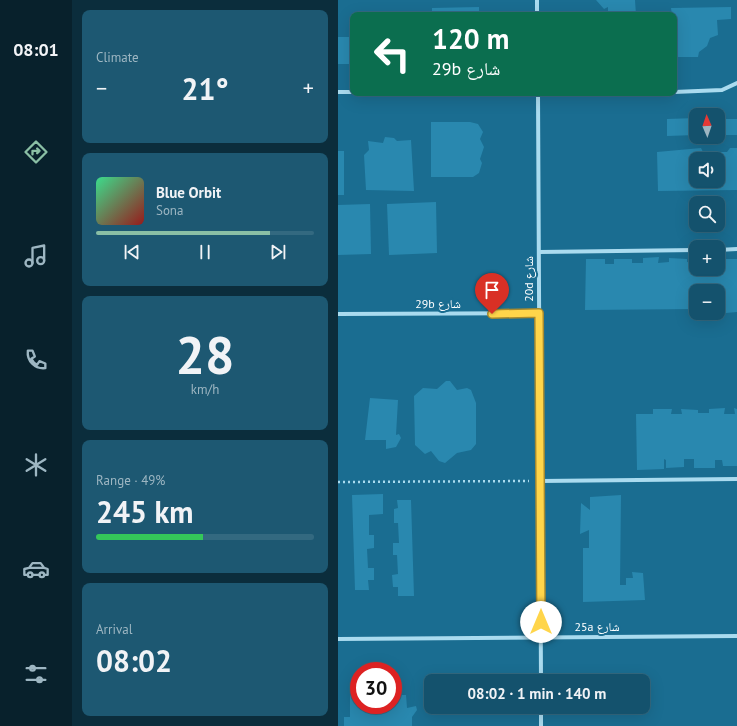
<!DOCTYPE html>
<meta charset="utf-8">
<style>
:root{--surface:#14526d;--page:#1d5872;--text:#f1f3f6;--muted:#9db6c2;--line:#336980;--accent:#8abfa5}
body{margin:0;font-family:"PT Sans","Noto Naskh Arabic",sans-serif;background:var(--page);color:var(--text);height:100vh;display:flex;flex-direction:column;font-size:15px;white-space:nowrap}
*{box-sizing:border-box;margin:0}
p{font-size:13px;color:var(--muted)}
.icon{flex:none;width:22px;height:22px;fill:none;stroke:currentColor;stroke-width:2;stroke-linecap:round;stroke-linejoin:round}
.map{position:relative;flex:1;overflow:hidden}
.drawer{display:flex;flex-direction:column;gap:10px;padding:10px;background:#0b2d3c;width:266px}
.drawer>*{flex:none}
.top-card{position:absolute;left:12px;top:12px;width:327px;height:84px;border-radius:8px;box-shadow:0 4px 16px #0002,0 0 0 1px var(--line);background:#0b6e4f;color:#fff;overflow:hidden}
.needle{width:26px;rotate:358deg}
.buttons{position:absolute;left:351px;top:108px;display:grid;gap:8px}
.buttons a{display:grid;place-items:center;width:36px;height:36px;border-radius:8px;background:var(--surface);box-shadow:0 4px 16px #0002,0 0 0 1px var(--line);font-size:20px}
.speed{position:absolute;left:12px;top:662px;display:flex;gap:8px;font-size:20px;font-weight:700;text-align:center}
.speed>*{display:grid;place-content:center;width:52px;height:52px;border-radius:50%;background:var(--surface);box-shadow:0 4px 16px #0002,0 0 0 1px var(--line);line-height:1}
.speed .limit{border:6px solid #d22;background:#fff;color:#111}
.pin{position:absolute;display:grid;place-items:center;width:34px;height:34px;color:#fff;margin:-41px -17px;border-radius:50% 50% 50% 0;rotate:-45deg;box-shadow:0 0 4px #0007}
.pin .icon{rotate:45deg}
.me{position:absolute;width:44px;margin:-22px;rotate:0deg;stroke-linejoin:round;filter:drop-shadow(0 0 3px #0008)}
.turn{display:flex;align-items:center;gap:14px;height:84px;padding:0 16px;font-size:18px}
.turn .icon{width:52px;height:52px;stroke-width:2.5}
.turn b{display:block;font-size:28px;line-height:34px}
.big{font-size:30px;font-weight:600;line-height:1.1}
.drawer .widget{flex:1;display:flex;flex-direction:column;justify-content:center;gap:6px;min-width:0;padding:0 14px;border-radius:8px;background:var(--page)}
.drawer .dial{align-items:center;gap:0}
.dial b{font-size:52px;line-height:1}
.song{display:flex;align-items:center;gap:12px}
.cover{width:48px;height:48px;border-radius:6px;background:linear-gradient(135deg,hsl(150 70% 55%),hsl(0 70% 35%))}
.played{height:4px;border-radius:2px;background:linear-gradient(90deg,var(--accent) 80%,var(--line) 80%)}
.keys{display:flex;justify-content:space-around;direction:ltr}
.heat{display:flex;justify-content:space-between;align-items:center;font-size:22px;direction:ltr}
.charge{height:6px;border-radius:3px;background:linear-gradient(90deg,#34c759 49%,var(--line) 0)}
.trip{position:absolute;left:86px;top:674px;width:226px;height:40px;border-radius:8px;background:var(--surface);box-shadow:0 4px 16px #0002,0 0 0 1px var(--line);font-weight:600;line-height:40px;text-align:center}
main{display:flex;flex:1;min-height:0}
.tab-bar{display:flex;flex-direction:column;width:72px;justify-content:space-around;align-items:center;background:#08212c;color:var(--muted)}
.tab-bar .icon{width:28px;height:28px}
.tab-bar .selected{color:var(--accent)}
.tab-bar b{font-size:18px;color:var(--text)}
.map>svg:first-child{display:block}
.building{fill:#2988af;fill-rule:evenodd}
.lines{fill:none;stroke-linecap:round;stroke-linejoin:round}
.path{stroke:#aadbef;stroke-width:2.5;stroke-dasharray:2 3;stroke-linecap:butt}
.minor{stroke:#aadbef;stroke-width:4}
.route-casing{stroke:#a68a30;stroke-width:10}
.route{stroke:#ffd54a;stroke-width:7}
.labels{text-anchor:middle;stroke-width:4;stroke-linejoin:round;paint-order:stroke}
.street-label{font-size:12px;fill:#fff;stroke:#1a6d91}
</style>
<main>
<nav class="tab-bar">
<b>08:01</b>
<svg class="icon selected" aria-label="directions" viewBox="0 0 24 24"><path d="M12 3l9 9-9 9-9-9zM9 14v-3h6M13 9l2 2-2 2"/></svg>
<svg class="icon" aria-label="music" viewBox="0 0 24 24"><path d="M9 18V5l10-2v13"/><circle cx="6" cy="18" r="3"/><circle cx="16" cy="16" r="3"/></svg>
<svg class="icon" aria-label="phone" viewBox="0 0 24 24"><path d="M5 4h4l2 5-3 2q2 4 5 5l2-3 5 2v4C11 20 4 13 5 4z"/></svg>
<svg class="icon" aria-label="climate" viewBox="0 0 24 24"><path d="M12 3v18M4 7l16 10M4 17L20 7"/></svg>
<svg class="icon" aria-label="car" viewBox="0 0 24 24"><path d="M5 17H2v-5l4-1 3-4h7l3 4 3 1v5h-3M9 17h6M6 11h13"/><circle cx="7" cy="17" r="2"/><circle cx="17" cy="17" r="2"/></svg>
<svg class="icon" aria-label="filters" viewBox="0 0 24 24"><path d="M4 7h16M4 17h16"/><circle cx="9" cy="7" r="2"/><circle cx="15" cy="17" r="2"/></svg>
</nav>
<section class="drawer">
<div class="widget"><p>Climate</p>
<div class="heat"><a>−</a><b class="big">21°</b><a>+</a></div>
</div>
<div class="widget">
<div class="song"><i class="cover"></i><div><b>Blue Orbit</b><p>Sona</p></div></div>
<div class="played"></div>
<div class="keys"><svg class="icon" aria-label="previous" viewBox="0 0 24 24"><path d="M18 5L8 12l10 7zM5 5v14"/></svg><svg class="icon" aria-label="pause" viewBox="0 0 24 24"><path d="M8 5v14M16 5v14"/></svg><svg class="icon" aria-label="next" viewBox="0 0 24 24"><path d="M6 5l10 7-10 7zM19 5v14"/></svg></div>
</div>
<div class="widget dial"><b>28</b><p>km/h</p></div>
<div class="widget"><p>Range · 49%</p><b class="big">245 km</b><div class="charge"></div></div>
<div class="widget"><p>Arrival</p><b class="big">08:02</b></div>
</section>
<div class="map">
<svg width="399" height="726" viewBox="0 0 399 726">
<rect width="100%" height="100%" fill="#1a6d91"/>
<g class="building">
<polygon points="258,0 297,0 298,15 270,15 270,7 266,9"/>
<polygon points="141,7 141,15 94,15 94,8"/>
<polygon points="393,7 393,19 379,20 380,35 372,38 369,46 361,52 360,57 336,57 336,15 334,15 333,8"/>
<rect x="0" y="37" width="15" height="27"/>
<polygon points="358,118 358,135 329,136 329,119"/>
<rect x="387" y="119" width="12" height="16"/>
<polygon points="93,122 132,122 140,124 145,132 142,139 146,147 142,159 144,163 141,173 135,177 93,177"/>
<polygon points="47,137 56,138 59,141 73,140 76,191 28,190 26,155 31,150 30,141 45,143"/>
<path d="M363 148 365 152H389L392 148H399V190L320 191 319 152ZM358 159H380V181H358Z"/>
<rect x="0" y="151" width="6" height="44"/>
<polygon points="98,202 99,253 51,255 49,204"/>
<polygon points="32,204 33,254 0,255 0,205"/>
<polygon points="321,257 320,263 331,262 331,258 349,259 349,262 358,263 358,269 380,269 380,264 386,263 387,259 399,259 399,312 388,313 380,309 380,291 358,291 358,309 247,310 248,259 267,259 267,264 276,264 276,259 294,259 294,263 305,263 305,258"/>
<polygon points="108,381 112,381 119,390 129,388 133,390 138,403 138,444 133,450 119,453 107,463 101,461 93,451 87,454 77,445 76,396 85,388 99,389"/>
<polygon points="32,398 60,400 58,435 61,434 63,438 58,447 48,449 48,440 27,440"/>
<polygon points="387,408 386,414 397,414 396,408 399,409 399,466 385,466 384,460 377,460 377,468 356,468 356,459 346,459 346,467 328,468 328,460 326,459 326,469 299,470 298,414 315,414 315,409 334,409 333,414 344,414 343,409 360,410 360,413 371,413 371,409"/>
<polygon points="45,494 45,514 31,515 31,535 36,535 36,548 29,549 30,568 36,568 36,580 30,580 31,590 17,590 14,495"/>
<polygon points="283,495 282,585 288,585 288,578 295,578 294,572 305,573 307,600 245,602 245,548 251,548 251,530 242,534 243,503 252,510 252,497"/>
<polygon points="59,500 73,500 76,596 60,596 60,587 55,587 54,575 60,574 59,555 55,555 55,543 61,543 60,523 56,523 56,509 60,508"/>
<polygon points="12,695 21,695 21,705 55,705 55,695 68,695 69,708 78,706 79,710 74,717 74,726 6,726 6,717 12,717"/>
</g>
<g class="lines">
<polyline class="path" points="0,482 191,481"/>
<g class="minor">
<polyline points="199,0 199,15"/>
<polyline points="0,92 15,92"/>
<polyline points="336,92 384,90 399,83"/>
<polyline points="200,93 203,681"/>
<polyline points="380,250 399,249"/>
<polyline points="201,252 358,250"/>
<polyline points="0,314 201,313"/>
<polyline points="202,481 399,479"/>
<polyline points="0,639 399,636"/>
<polyline points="203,707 203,726"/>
</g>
</g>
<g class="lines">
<g class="route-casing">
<polyline id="route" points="154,314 201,313 203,622"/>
</g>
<use href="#route" class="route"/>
</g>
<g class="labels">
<g class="street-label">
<text transform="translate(191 279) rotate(-90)" y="4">20d شارع</text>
<text x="100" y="308">29b شارع</text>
<text x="259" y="631">25a شارع</text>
</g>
</g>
</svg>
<div class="buttons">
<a><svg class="needle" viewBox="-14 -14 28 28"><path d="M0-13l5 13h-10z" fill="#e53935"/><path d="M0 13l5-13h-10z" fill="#9db6c2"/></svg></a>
<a><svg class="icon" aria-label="sound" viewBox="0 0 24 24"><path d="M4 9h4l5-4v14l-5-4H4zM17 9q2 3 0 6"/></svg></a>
<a><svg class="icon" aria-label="search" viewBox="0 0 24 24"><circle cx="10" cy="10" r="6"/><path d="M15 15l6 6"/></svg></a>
<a>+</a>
<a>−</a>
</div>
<div class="speed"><div class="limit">30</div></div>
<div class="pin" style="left:154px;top:314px;background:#d93025"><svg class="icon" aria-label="arrive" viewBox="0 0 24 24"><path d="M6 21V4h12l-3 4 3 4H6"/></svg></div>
<svg class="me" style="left:203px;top:622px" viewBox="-20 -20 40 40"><circle r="19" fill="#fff"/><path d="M0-13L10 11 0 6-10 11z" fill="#ffd54a"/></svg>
<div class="trip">08:02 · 1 min · 140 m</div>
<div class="top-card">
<div class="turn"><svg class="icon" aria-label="left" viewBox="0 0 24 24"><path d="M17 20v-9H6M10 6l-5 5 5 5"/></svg><div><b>120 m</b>29b شارع</div></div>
</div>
</div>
</main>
